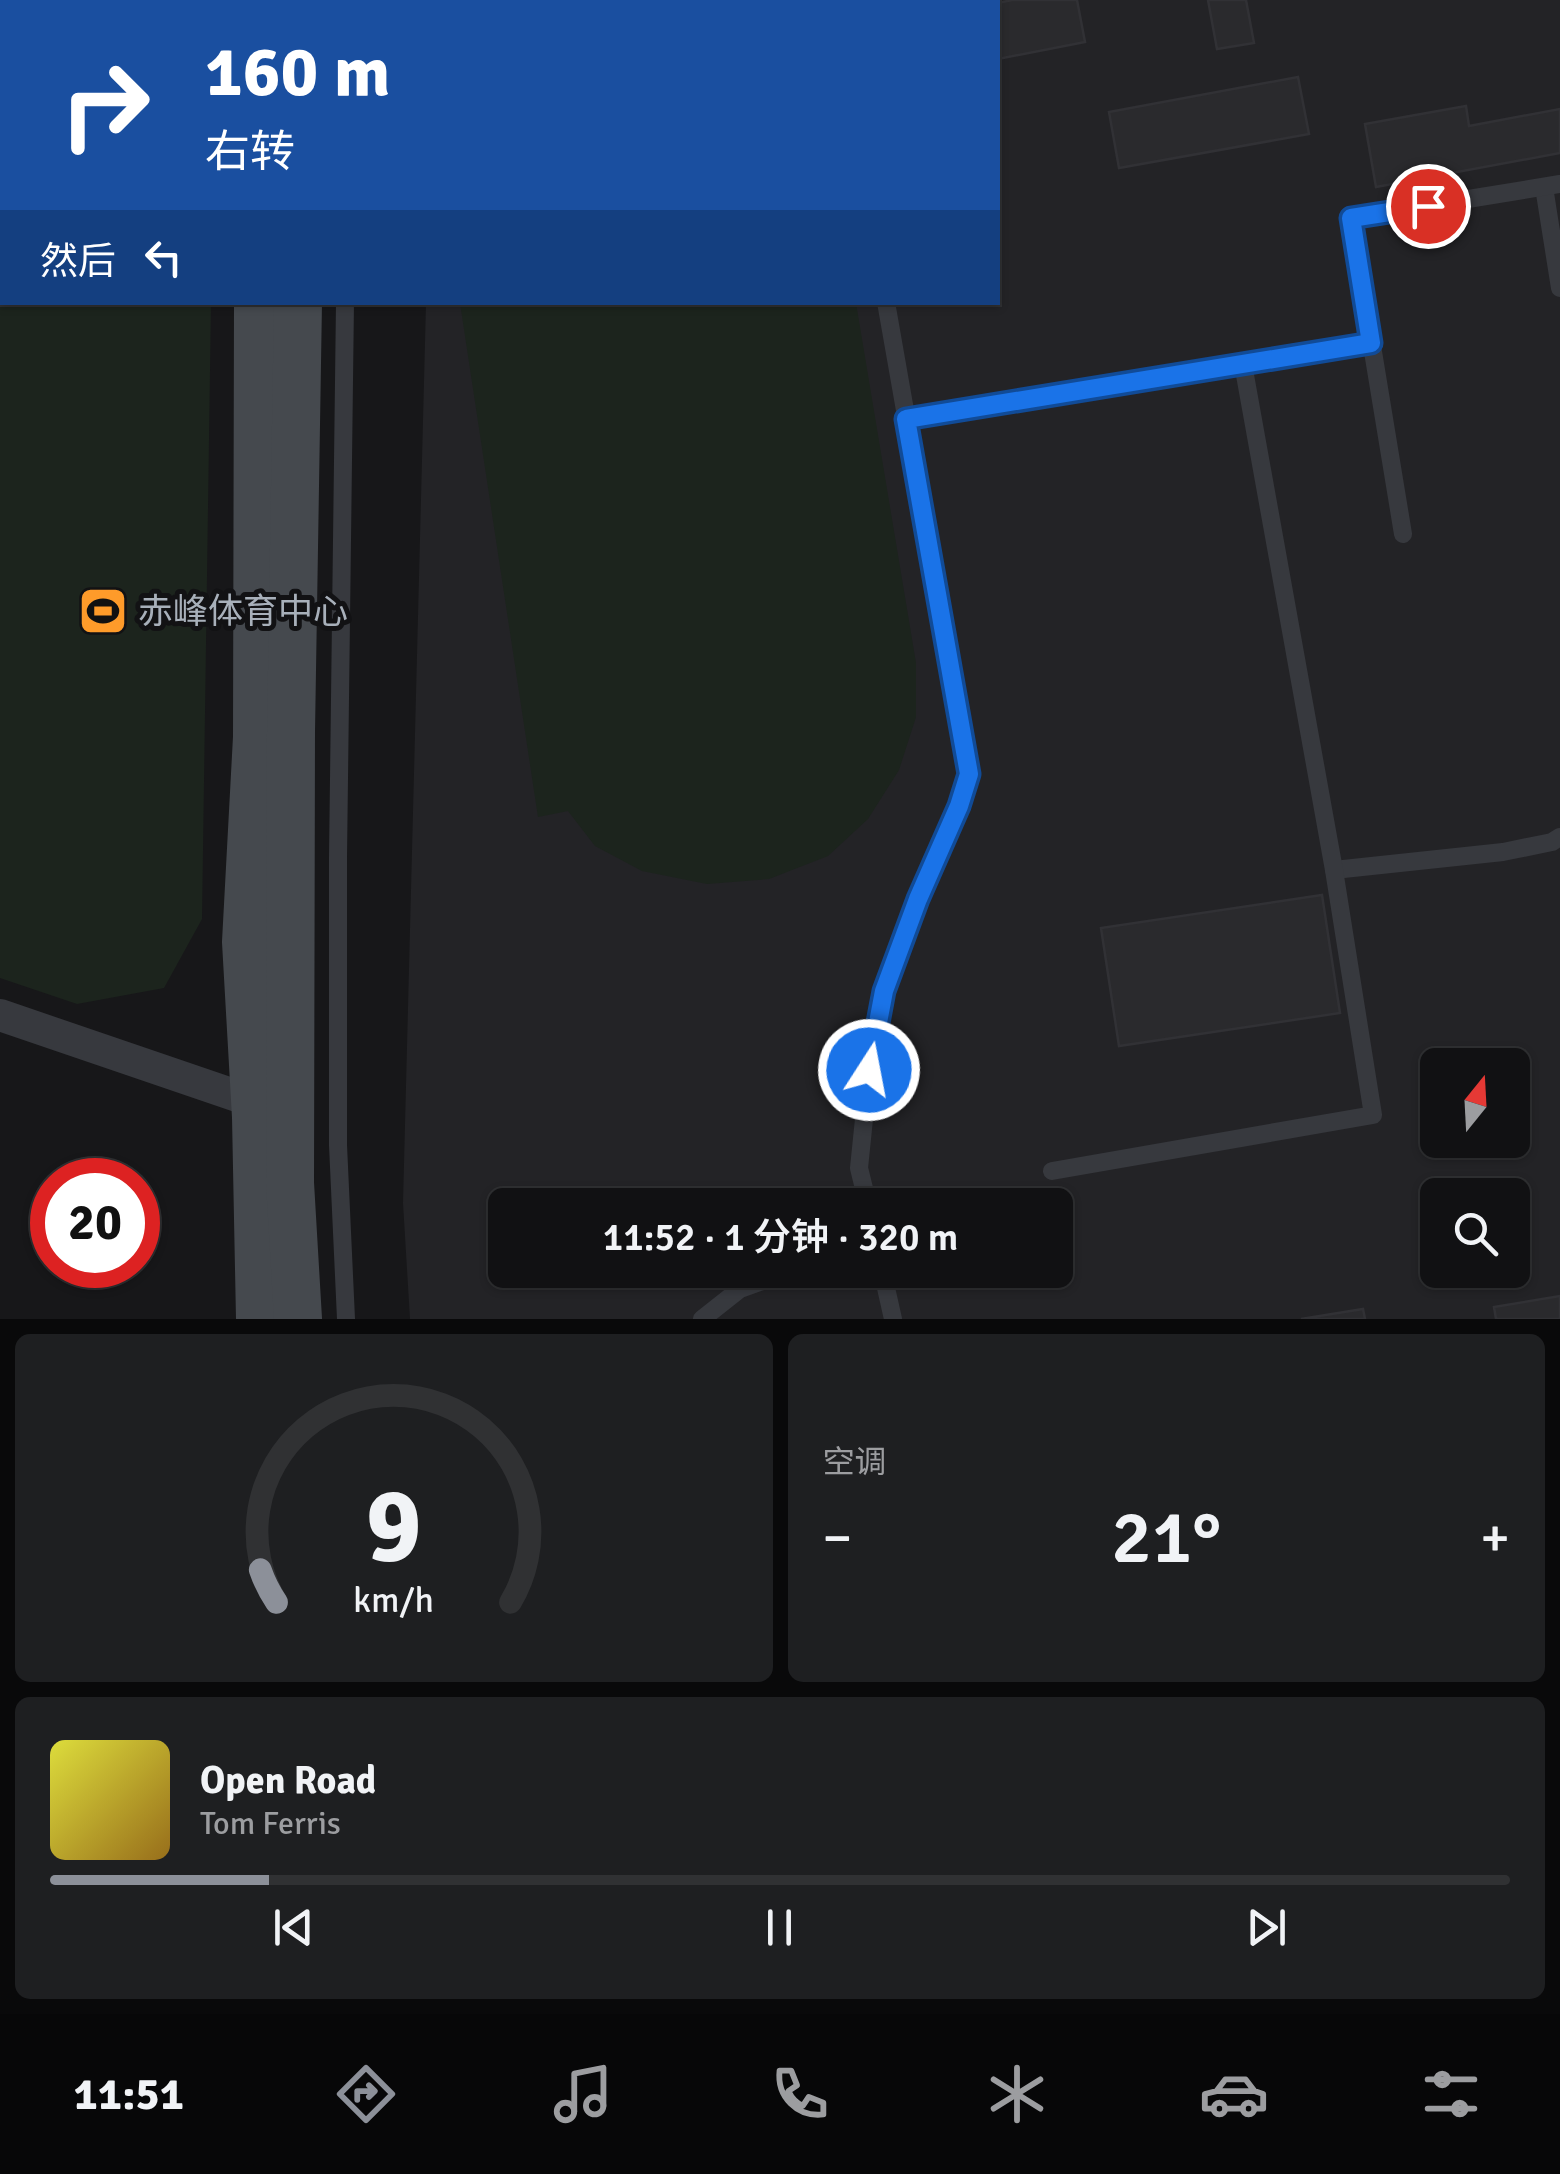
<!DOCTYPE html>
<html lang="zh">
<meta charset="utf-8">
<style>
:root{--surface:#111113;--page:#1e1f21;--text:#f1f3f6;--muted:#9c9da0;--line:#303133;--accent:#8c9099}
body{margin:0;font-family:Signika,"Noto Sans SC",sans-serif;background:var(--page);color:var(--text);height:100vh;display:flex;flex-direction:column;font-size:38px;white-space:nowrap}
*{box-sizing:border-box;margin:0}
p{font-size:32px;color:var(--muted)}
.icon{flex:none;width:55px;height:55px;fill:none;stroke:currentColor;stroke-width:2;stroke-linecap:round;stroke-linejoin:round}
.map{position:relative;height:1319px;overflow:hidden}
.side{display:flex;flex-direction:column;gap:15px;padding:15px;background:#09090a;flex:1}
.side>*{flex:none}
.banner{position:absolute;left:0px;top:0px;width:1000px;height:305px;box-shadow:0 2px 8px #0004,0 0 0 2px var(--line);background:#1a4fa0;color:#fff;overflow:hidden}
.needle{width:65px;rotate:18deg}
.buttons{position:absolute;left:1420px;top:1048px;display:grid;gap:20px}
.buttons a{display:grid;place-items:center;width:110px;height:110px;border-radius:15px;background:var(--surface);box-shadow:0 2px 8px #0004,0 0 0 2px var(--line);font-size:50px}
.speed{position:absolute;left:30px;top:1158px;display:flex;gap:20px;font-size:50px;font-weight:700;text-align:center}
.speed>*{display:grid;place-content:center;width:130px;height:130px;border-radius:50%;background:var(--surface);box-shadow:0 2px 8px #0004,0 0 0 2px var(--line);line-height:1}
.speed .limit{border:15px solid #d22;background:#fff;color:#111}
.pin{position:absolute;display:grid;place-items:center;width:85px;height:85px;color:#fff;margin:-42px;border:5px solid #fff;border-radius:50%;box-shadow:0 2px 10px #0007}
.me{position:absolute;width:110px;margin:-55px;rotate:11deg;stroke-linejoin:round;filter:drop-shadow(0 0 8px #0008)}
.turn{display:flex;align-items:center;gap:35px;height:210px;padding:0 40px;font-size:45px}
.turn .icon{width:130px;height:130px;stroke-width:2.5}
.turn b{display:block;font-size:70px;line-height:85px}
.then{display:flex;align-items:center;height:95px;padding:0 40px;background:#0003;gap:20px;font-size:38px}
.big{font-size:75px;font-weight:600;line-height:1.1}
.side .card{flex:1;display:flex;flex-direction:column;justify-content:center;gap:15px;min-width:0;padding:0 35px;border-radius:15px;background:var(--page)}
.side .dial{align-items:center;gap:0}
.dial svg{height:260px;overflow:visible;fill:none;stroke:var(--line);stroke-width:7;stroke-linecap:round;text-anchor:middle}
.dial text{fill:var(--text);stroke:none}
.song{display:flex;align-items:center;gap:30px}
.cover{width:120px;height:120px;border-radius:15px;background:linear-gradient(135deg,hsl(60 70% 55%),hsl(40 70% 35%))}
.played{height:10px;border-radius:5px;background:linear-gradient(90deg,var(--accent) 15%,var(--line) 15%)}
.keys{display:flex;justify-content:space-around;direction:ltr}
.heat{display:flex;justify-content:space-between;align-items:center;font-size:55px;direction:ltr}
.side .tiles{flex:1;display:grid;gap:15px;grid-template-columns:1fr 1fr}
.card:last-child{grid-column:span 2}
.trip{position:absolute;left:488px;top:1188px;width:585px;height:100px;border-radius:15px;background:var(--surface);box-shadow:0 2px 8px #0004,0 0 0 2px var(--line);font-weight:600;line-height:100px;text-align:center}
.dock{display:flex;height:160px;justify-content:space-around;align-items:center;background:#070708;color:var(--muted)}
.dock .icon{width:70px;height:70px}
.dock .selected{color:var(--accent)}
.dock b{font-size:45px;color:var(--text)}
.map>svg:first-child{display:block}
.built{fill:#232326;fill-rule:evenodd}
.green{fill:#1c241d}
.building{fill:#2a2a2d;stroke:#313135;stroke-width:2.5}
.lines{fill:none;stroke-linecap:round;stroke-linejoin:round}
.service{stroke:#37393e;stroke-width:18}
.minor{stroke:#37393e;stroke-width:32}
.secondary{stroke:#45494e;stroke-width:48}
.route-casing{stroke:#114b97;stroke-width:25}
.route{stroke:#1a73e8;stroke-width:18}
.labels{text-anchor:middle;stroke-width:10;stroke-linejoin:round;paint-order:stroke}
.poi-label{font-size:35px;fill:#a8b0ba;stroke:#121214;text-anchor:start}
</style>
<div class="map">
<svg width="1560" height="1319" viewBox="0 0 1560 1319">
<rect width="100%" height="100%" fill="#171719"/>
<path class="built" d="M434 0H1560V1319H410L403 1203 426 303 998 302V2H434ZM1438 1065H1512V1140H1438ZM1438 1195H1512V1270H1438ZM505 1205H1055V1270H505Z"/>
<g class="green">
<polygon points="0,0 215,0 215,2 2,2 2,302 211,303 202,919 164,988 77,1004 0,978"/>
<polygon points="460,303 856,303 916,663 916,717 899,770 868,819 828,856 769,879 707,884 642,871 595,846 568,811 538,817"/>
</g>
<g class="building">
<polygon points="1012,0 1077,0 1085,42 998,59 998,3"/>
<polygon points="1208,0 1246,0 1254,43 1217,49"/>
<polygon points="1298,77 1309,134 1119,168 1109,112"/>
<polygon points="1466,106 1469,126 1560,109 1560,153 1376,187 1365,124"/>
<polygon points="1322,895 1340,1013 1119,1046 1101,928"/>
<polygon points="1560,1296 1560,1319 1496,1319 1494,1307"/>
<polygon points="1363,1309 1365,1319 1301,1319"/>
</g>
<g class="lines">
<g class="service">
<polyline points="349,2 349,0"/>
<polyline points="1544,187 1560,288"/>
<polyline points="345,302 338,858 338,1145 346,1319"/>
<polyline points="907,419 1371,343"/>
<polyline points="1403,534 1351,218 1560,184"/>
<polyline points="1334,870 1503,852 1552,842 1560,837"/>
<polyline points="1052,1171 1373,1115 1334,870 1243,364"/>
<polyline points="868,1205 859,1168 869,1070 884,991 918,899 959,806 969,775 886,302"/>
<polyline points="882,1270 893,1319"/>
<polyline points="702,1319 740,1289 765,1280 825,1270"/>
</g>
<polyline class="minor" points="0,1015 255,1102"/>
<g class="secondary">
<polyline points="258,2 258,0"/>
<polyline points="302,2 302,0"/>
<polyline points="258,302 257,737 246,942 256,1117 260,1319"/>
<polyline points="298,1319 290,1183 291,732 298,302"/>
</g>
</g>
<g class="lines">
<g class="route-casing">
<polyline id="route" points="869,1070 884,991 918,899 959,806 969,774 906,419 1371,343 1351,218 1428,206"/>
</g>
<use href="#route" class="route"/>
</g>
<defs>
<g id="stadium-square" transform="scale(2.5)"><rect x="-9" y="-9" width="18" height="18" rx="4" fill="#fe9b2a" stroke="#121214"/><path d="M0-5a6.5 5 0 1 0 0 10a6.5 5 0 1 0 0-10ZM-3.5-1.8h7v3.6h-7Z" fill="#111"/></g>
</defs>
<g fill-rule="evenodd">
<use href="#stadium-square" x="103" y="611"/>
</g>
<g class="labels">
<g class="poi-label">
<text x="138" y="623">赤峰体育中心</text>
</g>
</g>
</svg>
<div class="buttons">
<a><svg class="needle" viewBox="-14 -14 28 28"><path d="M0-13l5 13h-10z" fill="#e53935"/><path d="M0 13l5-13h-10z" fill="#9c9da0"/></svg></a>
<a><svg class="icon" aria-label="search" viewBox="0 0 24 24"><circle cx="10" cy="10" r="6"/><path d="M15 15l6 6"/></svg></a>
</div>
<div class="speed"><div class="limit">20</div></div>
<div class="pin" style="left:1428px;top:206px;background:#d93025"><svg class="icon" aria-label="arrive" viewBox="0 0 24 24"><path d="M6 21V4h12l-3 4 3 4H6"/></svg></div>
<svg class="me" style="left:869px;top:1070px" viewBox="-20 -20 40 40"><circle r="17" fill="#1a73e8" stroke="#fff" stroke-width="3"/><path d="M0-11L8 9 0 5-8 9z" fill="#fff"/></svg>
<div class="trip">11:52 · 1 分钟 · 320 m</div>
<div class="banner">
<div class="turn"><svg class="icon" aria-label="right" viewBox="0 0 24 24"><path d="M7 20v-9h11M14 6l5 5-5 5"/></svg><div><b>160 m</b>右转</div></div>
<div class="then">然后<svg class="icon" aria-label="left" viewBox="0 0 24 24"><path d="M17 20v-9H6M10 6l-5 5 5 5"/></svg></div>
</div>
</div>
<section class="side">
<div class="tiles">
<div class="card dial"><svg viewBox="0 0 100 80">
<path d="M14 69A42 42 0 1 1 86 69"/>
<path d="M14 69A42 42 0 0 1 9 59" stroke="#8c9099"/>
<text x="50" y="56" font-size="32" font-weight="700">9</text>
<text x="50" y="72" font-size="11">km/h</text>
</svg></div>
<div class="card"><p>空调</p>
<div class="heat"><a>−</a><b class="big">21°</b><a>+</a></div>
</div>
<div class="card">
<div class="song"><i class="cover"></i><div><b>Open Road</b><p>Tom Ferris</p></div></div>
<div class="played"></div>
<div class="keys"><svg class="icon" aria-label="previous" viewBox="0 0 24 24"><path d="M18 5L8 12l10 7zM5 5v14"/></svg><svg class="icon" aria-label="pause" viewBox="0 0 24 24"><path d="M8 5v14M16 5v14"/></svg><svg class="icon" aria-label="next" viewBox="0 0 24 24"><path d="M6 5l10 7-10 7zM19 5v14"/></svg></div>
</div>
</div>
</section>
<nav class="dock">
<b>11:51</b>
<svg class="icon selected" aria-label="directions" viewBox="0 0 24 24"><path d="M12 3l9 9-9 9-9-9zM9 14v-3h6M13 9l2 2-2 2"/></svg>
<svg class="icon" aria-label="music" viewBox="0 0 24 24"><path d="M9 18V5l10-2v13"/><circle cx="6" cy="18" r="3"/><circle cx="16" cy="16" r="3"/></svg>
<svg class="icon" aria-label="phone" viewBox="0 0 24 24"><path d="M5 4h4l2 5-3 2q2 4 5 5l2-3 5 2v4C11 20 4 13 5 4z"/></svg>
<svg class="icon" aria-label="climate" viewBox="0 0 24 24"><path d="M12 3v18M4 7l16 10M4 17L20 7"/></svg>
<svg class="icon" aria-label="car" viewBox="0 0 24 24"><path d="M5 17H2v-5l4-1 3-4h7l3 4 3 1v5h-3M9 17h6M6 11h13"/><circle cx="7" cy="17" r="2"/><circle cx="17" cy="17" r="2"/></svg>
<svg class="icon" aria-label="filters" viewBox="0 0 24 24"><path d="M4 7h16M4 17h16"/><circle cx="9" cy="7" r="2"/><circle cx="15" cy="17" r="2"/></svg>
</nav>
